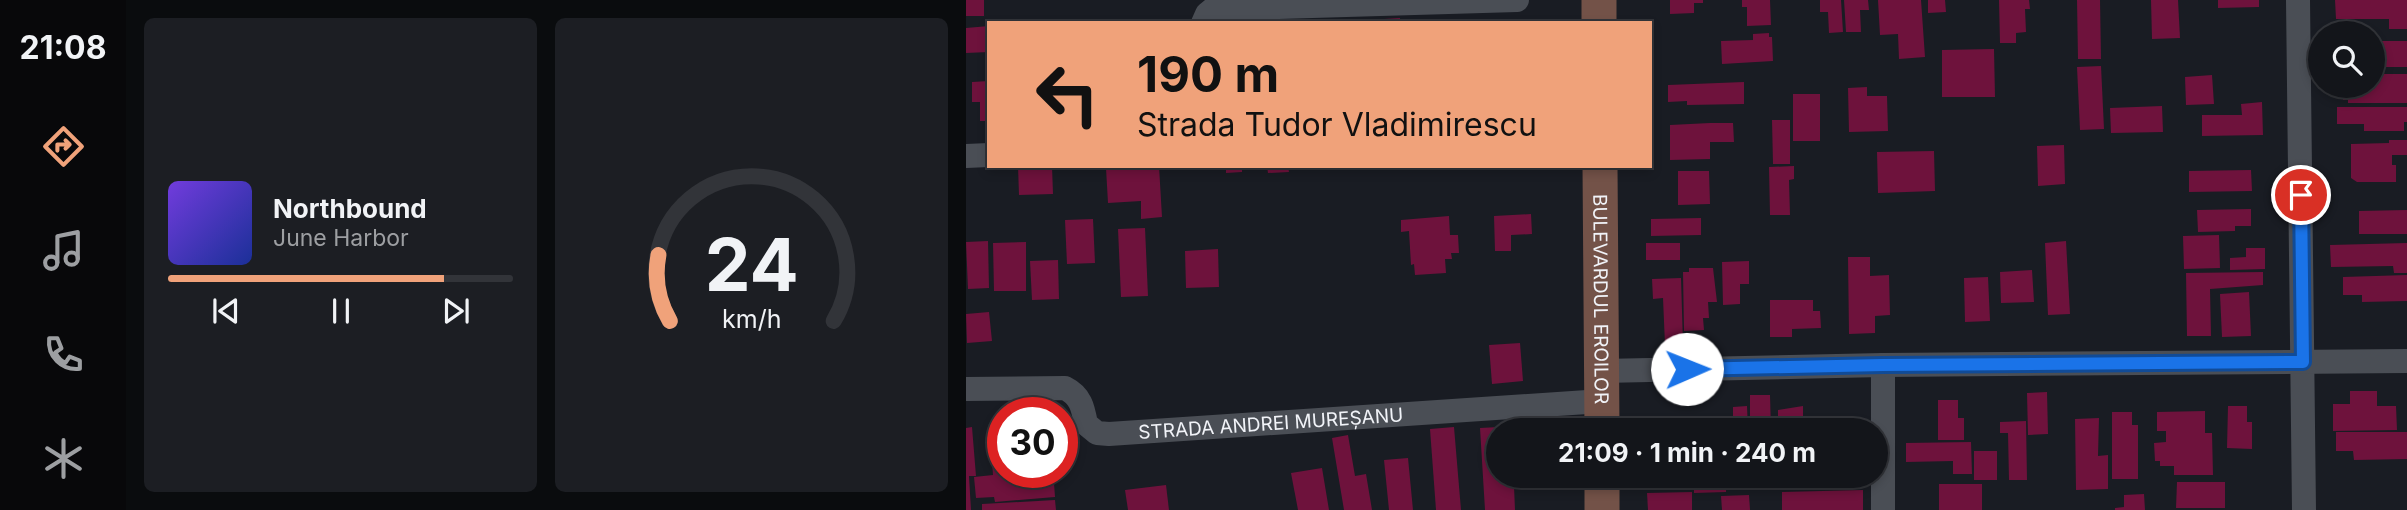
<!DOCTYPE html>
<meta charset="utf-8">
<style>
:root{--surface:#13151a;--page:#1c1e23;--text:#f1f3f6;--muted:#9d9fa2;--line:#323439;--accent:#f0a27a}
body{margin:0;font-family:Inter,sans-serif;background:var(--page);color:var(--text);height:100vh;display:flex;flex-direction:column;font-size:26px;white-space:nowrap}
*{box-sizing:border-box;margin:0}
p{font-size:23px;color:var(--muted)}
.icon{flex:none;width:38px;height:38px;fill:none;stroke:currentColor;stroke-width:2;stroke-linecap:round;stroke-linejoin:round}
.map{position:relative;flex:1;overflow:hidden}
.drawer{display:flex;flex-direction:column;gap:18px;padding:18px;background:#0a0c0e;width:840px}
.drawer>*{flex:none}
.top-card{position:absolute;left:21px;top:21px;width:665px;height:147px;border-radius:0px;box-shadow:0 4px 10px #0003,0 0 0 2px var(--line);background:#f0a27a;color:#111;overflow:hidden}
.controls{position:absolute;left:1342px;top:21px;display:grid;gap:14px}
.controls a{display:grid;place-items:center;width:77px;height:77px;border-radius:50%;background:var(--surface);box-shadow:0 4px 10px #0003,0 0 0 2px var(--line);font-size:35px}
.speed{position:absolute;left:21px;top:397px;display:flex;gap:14px;font-size:35px;font-weight:700;text-align:center}
.speed>*{display:grid;place-content:center;width:91px;height:91px;border-radius:50%;background:var(--surface);box-shadow:0 4px 10px #0003,0 0 0 2px var(--line);line-height:1}
.speed .limit{border:10px solid #d22;background:#fff;color:#111}
.pin{position:absolute;display:grid;place-items:center;width:60px;height:60px;color:#fff;margin:-30px;border:4px solid #fff;border-radius:50%;box-shadow:0 2px 7px #0007}
.me{position:absolute;width:77px;margin:-38px;rotate:89deg;stroke-linejoin:round;filter:drop-shadow(0 0 5px #0008)}
.turn{display:flex;align-items:center;gap:24px;height:147px;padding:0 35px;font-size:32px}
.turn .icon{width:91px;height:91px;stroke-width:2.5}
.turn b{display:block;font-size:49px;line-height:60px}
.drawer .widget{flex:1;display:flex;flex-direction:column;justify-content:center;gap:10px;min-width:0;padding:0 24px;border-radius:10px;background:var(--page)}
.drawer .dial{align-items:center;gap:0}
.dial svg{height:182px;overflow:visible;fill:none;stroke:var(--line);stroke-width:7;stroke-linecap:round;text-anchor:middle}
.dial text{fill:var(--text);stroke:none}
.song{display:flex;align-items:center;gap:21px}
.cover{width:84px;height:84px;border-radius:10px;background:linear-gradient(135deg,hsl(260 70% 55%),hsl(230 70% 35%))}
.played{height:7px;border-radius:4px;background:linear-gradient(90deg,var(--accent) 80%,var(--line) 80%)}
.keys{display:flex;justify-content:space-around;direction:ltr}
.drawer .tiles{flex:1;display:grid;gap:18px;grid-template-columns:repeat(2,1fr)}
.trip{position:absolute;left:520px;top:418px;width:402px;height:70px;border-radius:35px;background:var(--surface);box-shadow:0 4px 10px #0003,0 0 0 2px var(--line);font-weight:700;line-height:70px;text-align:center}
main{display:flex;flex:1;min-height:0}
.dock{display:flex;flex-direction:column;width:126px;justify-content:space-around;align-items:center;background:#08080a;color:var(--muted)}
.dock .icon{width:49px;height:49px}
.dock .on{color:var(--accent)}
.dock b{font-size:32px;color:var(--text)}
.map>svg:first-child{display:block}
.building{fill:#6e123c}
.lines{fill:none;stroke-linecap:round;stroke-linejoin:round}
.minor{stroke:#4a4e55;stroke-width:24}
.secondary{stroke:#735248;stroke-width:35}
.route-casing{stroke:#114b97;stroke-width:18}
.route{stroke:#1a73e8;stroke-width:12}
.labels{text-anchor:middle;stroke-width:7;stroke-linejoin:round;paint-order:stroke}
.street-label{font-size:19px;fill:#f1f3f8;stroke:#060709}
</style>
<main>
<nav class="dock">
<b>21:08</b>
<svg class="icon on" aria-label="directions" viewBox="0 0 24 24"><path d="M12 3l9 9-9 9-9-9zM9 14v-3h6M13 9l2 2-2 2"/></svg>
<svg class="icon" aria-label="music" viewBox="0 0 24 24"><path d="M9 18V5l10-2v13"/><circle cx="6" cy="18" r="3"/><circle cx="16" cy="16" r="3"/></svg>
<svg class="icon" aria-label="phone" viewBox="0 0 24 24"><path d="M5 4h4l2 5-3 2q2 4 5 5l2-3 5 2v4C11 20 4 13 5 4z"/></svg>
<svg class="icon" aria-label="climate" viewBox="0 0 24 24"><path d="M12 3v18M4 7l16 10M4 17L20 7"/></svg>
</nav>
<section class="drawer">
<div class="tiles">
<div class="widget">
<div class="song"><i class="cover"></i><div><b>Northbound</b><p>June Harbor</p></div></div>
<div class="played"></div>
<div class="keys"><svg class="icon" aria-label="previous" viewBox="0 0 24 24"><path d="M18 5L8 12l10 7zM5 5v14"/></svg><svg class="icon" aria-label="pause" viewBox="0 0 24 24"><path d="M8 5v14M16 5v14"/></svg><svg class="icon" aria-label="next" viewBox="0 0 24 24"><path d="M6 5l10 7-10 7zM19 5v14"/></svg></div>
</div>
<div class="widget dial"><svg viewBox="0 0 100 80">
<path d="M14 69A42 42 0 1 1 86 69"/>
<path d="M14 69A42 42 0 0 1 9 40" stroke="#f0a27a"/>
<text x="50" y="56" font-size="32" font-weight="700">24</text>
<text x="50" y="72" font-size="11">km/h</text>
</svg></div>
</div>
</section>
<div class="map">
<svg width="1441" height="510" viewBox="0 0 1441 510">
<rect width="100%" height="100%" fill="#191c23"/>
<g class="building">
<rect x="0" y="0" width="18" height="16"/>
<polygon points="704,0 737,0 737,3 728,3 728,13 704,14"/>
<polygon points="776,0 804,0 805,25 781,26 781,7 776,7"/>
<polygon points="854,0 875,0 877,32 863,33 862,12 854,12"/>
<polygon points="878,0 902,0 903,10 894,10 895,32 880,32"/>
<polygon points="912,0 955,0 959,57 933,59 932,34 914,35"/>
<polygon points="962,0 979,0 980,12 962,13"/>
<polygon points="1033,0 1063,0 1064,9 1059,9 1060,32 1050,33 1050,43 1034,43"/>
<polygon points="1111,0 1134,0 1135,59 1112,59"/>
<polygon points="1185,0 1212,0 1214,38 1186,39"/>
<polygon points="1252,0 1293,0 1293,7 1252,8"/>
<polygon points="1369,0 1441,0 1441,29 1423,29 1423,19 1370,19"/>
<polygon points="434,18 434,23 386,23 386,21"/>
<polygon points="23,26 23,52 0,53 0,28"/>
<polygon points="803,33 803,37 806,37 807,61 756,64 755,41 787,40 787,34"/>
<rect x="1407" y="41" width="34" height="26"/>
<polygon points="1028,49 1029,97 976,97 976,50"/>
<polygon points="1135,66 1138,129 1114,130 1111,67"/>
<polygon points="1407,74 1441,74 1441,103 1382,103 1382,100 1377,100 1377,86 1407,86"/>
<polygon points="1246,75 1248,104 1220,105 1219,77"/>
<polygon points="23,81 23,121 14,121 14,102 6,102 6,82"/>
<polygon points="778,82 778,104 721,105 721,101 702,102 702,85"/>
<polygon points="901,87 901,96 921,96 922,131 883,132 882,88"/>
<rect x="827" y="94" width="27" height="47"/>
<polygon points="1296,102 1297,135 1236,136 1236,115 1276,115 1275,104"/>
<polygon points="1196,106 1197,132 1145,133 1144,108"/>
<polygon points="1371,107 1441,107 1441,122 1438,122 1438,131 1398,131 1398,124 1371,124"/>
<polygon points="806,120 824,120 824,164 807,164"/>
<polygon points="744,123 767,123 768,142 744,142 744,159 704,160 704,125"/>
<polygon points="1423,140 1441,140 1441,155 1426,155 1426,165 1430,165 1430,182 1391,182 1385,178 1385,144 1423,143"/>
<polygon points="1098,145 1099,184 1072,186 1071,146"/>
<polygon points="968,151 969,191 912,193 911,152"/>
<polygon points="52,166 86,166 87,194 53,195"/>
<polygon points="193,166 196,217 175,219 175,201 142,203 140,168"/>
<polygon points="260,166 276,166 276,172 260,173"/>
<polygon points="301,166 322,166 323,172 302,173"/>
<polygon points="828,166 828,179 823,180 824,215 804,215 803,167"/>
<polygon points="1285,170 1286,191 1223,192 1223,171"/>
<polygon points="712,171 743,171 744,204 712,205"/>
<polygon points="1285,209 1285,226 1269,226 1269,231 1232,232 1231,210"/>
<polygon points="1441,210 1441,234 1393,234 1393,211"/>
<polygon points="565,214 566,234 545,235 545,251 529,251 528,216"/>
<polygon points="483,216 484,235 492,235 493,253 485,253 486,259 479,259 480,273 449,275 448,264 445,265 443,231 435,232 435,220"/>
<polygon points="735,218 735,235 685,236 685,219"/>
<polygon points="127,219 129,263 101,264 99,220"/>
<polygon points="179,228 182,296 155,297 152,229"/>
<polygon points="1253,235 1254,268 1218,269 1217,236"/>
<polygon points="22,241 23,288 2,289 0,242"/>
<polygon points="1100,241 1104,314 1082,315 1079,243"/>
<polygon points="60,242 60,291 28,291 27,243"/>
<rect x="680" y="243" width="34" height="17"/>
<polygon points="1441,243 1441,273 1428,273 1427,266 1365,267 1364,245"/>
<polygon points="1280,248 1299,248 1299,269 1264,270 1264,258 1280,257"/>
<polygon points="252,249 253,287 220,288 219,251"/>
<polygon points="882,257 904,257 904,276 923,275 924,315 909,316 909,333 883,334"/>
<polygon points="92,260 93,299 66,300 64,261"/>
<polygon points="783,261 783,284 774,284 774,304 757,305 756,262"/>
<polygon points="723,268 747,268 751,302 742,302 743,318 737,318 738,330 718,331 717,272 723,272"/>
<polygon points="1066,270 1068,302 1035,303 1034,272"/>
<polygon points="1297,272 1297,285 1244,289 1245,336 1221,336 1220,273"/>
<polygon points="1441,275 1441,301 1396,302 1396,295 1377,295 1377,277"/>
<polygon points="1022,277 1024,321 999,322 998,278"/>
<polygon points="715,278 717,344 699,345 697,298 687,299 686,279"/>
<polygon points="1283,292 1285,336 1256,337 1254,294"/>
<polygon points="804,300 847,300 847,311 854,311 855,328 826,329 826,337 804,337"/>
<polygon points="23,312 26,341 1,343 0,314"/>
<polygon points="554,343 557,381 526,384 523,345"/>
<polygon points="1384,391 1411,391 1411,406 1430,406 1431,430 1367,431 1367,404 1384,404"/>
<polygon points="1081,392 1082,434 1062,435 1061,393"/>
<polygon points="784,395 804,395 805,430 784,430"/>
<polygon points="972,400 992,400 992,418 998,418 998,440 972,440"/>
<polygon points="781,406 782,430 759,430 759,424 767,424 767,407"/>
<polygon points="837,406 837,430 812,430 812,410"/>
<polygon points="1262,406 1281,406 1281,422 1286,422 1286,449 1261,448"/>
<polygon points="1239,411 1239,433 1246,433 1247,475 1208,475 1208,466 1194,466 1194,461 1189,461 1188,443 1200,442 1200,431 1191,431 1191,412"/>
<polygon points="1146,412 1166,412 1166,425 1172,425 1172,479 1146,479"/>
<polygon points="1133,418 1132,456 1142,455 1142,489 1110,490 1109,419"/>
<polygon points="895,419 895,430 841,430 841,420"/>
<polygon points="1060,421 1061,480 1043,480 1042,433 1034,433 1034,422"/>
<polygon points="6,427 10,476 3,476 5,510 0,510 0,428"/>
<polygon points="488,427 495,510 470,510 464,429"/>
<polygon points="533,427 532,476 543,476 544,486 548,486 549,510 519,510 514,428"/>
<polygon points="1370,432 1441,432 1441,459 1388,460 1387,451 1370,451"/>
<polygon points="382,435 389,476 400,474 406,510 378,510 366,438"/>
<polygon points="1005,442 1006,474 987,474 987,461 940,462 940,443"/>
<polygon points="37,447 37,472 77,472 78,484 88,483 89,497 29,502 28,497 10,498 8,477 27,475 25,448"/>
<rect x="1008" y="451" width="23" height="29"/>
<polygon points="442,458 447,510 423,510 418,460"/>
<polygon points="356,468 363,510 332,510 325,473"/>
<polygon points="685,476 724,476 725,489 685,489"/>
<polygon points="728,476 760,476 760,492 728,493"/>
<rect x="841" y="476" width="39" height="14"/>
<polygon points="1211,482 1259,482 1259,508 1210,508"/>
<rect x="973" y="484" width="43" height="26"/>
<polygon points="200,485 203,510 162,510 159,490"/>
<polygon points="897,490 897,510 816,510 816,492"/>
<polygon points="726,492 726,510 682,510 681,493"/>
<polygon points="1178,494 1179,510 1149,510 1149,508 1158,507 1158,495"/>
<polygon points="783,495 784,510 756,510 755,496"/>
<polygon points="89,500 90,510 16,510 16,504"/>
</g>
<g class="lines">
<g class="minor">
<polyline points="1332,0 1338,510"/>
<polyline points="237,23 241,14 247,9 551,0"/>
<polyline points="0,156 23,155"/>
<polyline points="917,365 917,510"/>
<polyline points="636,371 917,365 1441,361"/>
<path id="s1" d="M0 389 99 388C115 396 117 408 120 424L131 433 143 434 636 401"/>
</g>
<g class="secondary">
<polyline points="633,0 633,23"/>
<path id="s2" d="M634 166 636 430"/>
<polyline points="636,476 636,510"/>
</g>
</g>
<g class="lines">
<g class="route-casing">
<polyline id="route" points="721,369 917,365 1337,362 1335,195"/>
</g>
<use href="#route" class="route"/>
</g>
<g class="labels">
<g class="street-label">
<text dy="7" stroke="none"><textPath href="#s2" startOffset="133">BULEVARDUL EROILOR</textPath></text>
<text dy="7" stroke="none"><textPath href="#s1" startOffset="331">STRADA ANDREI MUREȘANU</textPath></text>
</g>
</g>
</svg>
<div class="controls">
<a><svg class="icon" aria-label="search" viewBox="0 0 24 24"><circle cx="10" cy="10" r="6"/><path d="M15 15l6 6"/></svg></a>
</div>
<div class="speed"><div class="limit">30</div></div>
<div class="pin" style="left:1335px;top:195px;background:#d93025"><svg class="icon" aria-label="arrive" viewBox="0 0 24 24"><path d="M6 21V4h12l-3 4 3 4H6"/></svg></div>
<svg class="me" style="left:721px;top:369px" viewBox="-20 -20 40 40"><circle r="19" fill="#fff"/><path d="M0-13L10 11 0 6-10 11z" fill="#1a73e8"/></svg>
<div class="trip">21:09 · 1 min · 240 m</div>
<div class="top-card">
<div class="turn"><svg class="icon" aria-label="left" viewBox="0 0 24 24"><path d="M17 20v-9H6M10 6l-5 5 5 5"/></svg><div><b>190 m</b>Strada Tudor Vladimirescu</div></div>
</div>
</div>
</main>
